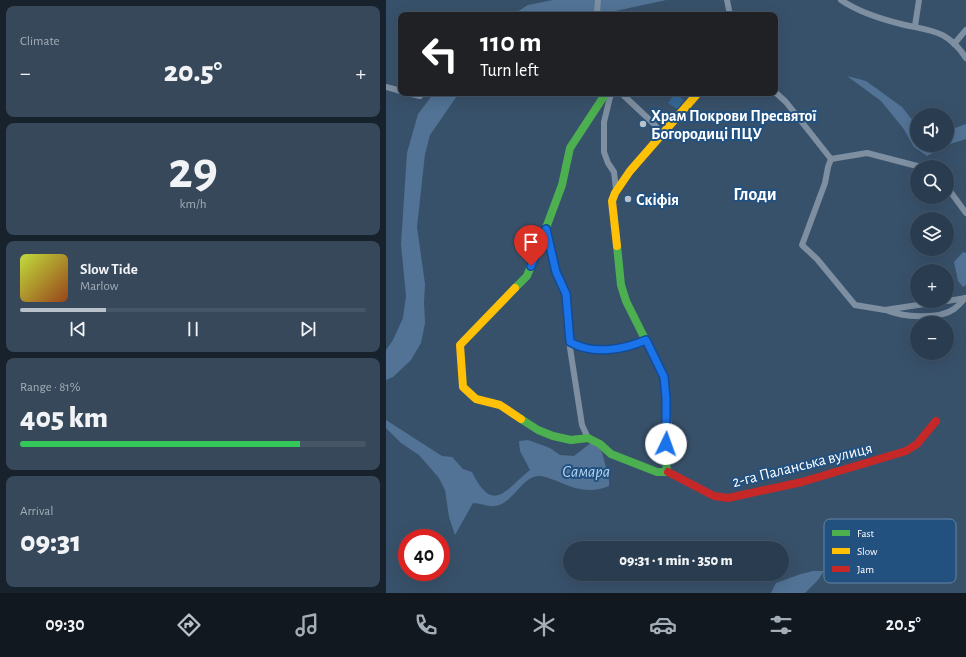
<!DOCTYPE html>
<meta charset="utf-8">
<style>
:root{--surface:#2a3d50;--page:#36485a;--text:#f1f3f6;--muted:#a5aeb7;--line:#465667;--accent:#b9c2cb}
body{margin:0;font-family:"Alegreya Sans",sans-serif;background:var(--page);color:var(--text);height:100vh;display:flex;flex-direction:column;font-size:15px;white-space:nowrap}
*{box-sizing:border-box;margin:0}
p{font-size:13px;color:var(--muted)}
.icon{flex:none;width:22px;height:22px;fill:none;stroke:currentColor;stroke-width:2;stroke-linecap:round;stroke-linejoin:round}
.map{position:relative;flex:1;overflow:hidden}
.panel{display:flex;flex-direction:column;gap:6px;padding:6px;background:#17222c;width:386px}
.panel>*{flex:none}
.top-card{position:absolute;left:12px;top:12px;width:380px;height:84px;border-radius:8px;box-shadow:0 4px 16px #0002,0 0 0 1px var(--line);background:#202124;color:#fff;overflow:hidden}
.fabs{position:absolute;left:524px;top:108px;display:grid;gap:8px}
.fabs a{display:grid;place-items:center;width:44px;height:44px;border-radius:50%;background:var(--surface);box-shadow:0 4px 16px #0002,0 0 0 1px var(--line);font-size:20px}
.speed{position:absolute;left:12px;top:529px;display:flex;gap:8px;font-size:20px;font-weight:700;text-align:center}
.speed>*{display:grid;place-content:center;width:52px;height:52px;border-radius:50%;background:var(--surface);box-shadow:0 4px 16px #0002,0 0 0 1px var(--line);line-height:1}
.speed .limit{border:6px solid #d22;background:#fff;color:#111}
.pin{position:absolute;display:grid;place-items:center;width:34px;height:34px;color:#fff;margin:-41px -17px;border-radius:50% 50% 50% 0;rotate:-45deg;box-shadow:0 0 4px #0007}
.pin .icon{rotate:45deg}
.me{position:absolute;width:44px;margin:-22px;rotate:3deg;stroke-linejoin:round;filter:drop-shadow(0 0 3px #0008)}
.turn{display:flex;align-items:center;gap:14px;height:84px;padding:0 16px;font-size:18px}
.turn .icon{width:52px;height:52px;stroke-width:2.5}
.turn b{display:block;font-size:28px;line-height:34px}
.big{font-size:30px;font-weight:800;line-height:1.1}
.panel .tile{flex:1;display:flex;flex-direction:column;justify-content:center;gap:6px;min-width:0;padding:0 14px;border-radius:8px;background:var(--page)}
.panel .dial{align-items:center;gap:0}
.dial b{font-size:52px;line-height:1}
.song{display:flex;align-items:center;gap:12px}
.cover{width:48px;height:48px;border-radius:6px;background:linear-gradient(135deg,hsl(70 70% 55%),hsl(20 70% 35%))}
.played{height:4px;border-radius:2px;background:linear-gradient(90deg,var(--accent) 25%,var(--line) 25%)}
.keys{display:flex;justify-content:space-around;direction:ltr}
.heat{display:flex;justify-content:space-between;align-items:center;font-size:22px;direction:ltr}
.charge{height:6px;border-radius:3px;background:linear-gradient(90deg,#34c759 81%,var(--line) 0)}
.trip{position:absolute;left:177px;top:541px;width:226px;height:40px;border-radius:20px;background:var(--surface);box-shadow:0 4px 16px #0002,0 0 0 1px var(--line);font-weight:800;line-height:40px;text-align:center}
.menu{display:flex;height:64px;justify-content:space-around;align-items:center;background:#111820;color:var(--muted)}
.menu .icon{width:28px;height:28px}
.menu .selected{color:var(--accent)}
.menu b{font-size:18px;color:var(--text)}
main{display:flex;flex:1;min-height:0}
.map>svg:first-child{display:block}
.green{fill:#366797}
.water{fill:#527395}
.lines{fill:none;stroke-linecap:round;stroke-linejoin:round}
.street{stroke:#7d8fa1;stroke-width:6}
.fast{stroke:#4caf50;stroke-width:8}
.slow{stroke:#ffc107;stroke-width:8}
.jam{stroke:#c62828;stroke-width:8}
.route-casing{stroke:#114b97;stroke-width:10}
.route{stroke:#1a73e8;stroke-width:7}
.poi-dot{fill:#b9c2cb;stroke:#225180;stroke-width:1.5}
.labels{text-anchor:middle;stroke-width:4;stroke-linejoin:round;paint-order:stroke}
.poi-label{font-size:16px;font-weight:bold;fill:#fff;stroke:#225180;text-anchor:start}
.street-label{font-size:16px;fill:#fff;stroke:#225180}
.water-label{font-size:17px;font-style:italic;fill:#b4d2ef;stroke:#225180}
.quarter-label{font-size:18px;font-weight:bold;fill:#fff;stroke:#225180}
.key{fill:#225180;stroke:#6485a6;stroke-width:1}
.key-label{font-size:11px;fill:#fff}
</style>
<main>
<section class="panel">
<div class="tile"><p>Climate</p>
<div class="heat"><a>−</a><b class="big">20.5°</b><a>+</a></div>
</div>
<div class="tile dial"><b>29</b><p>km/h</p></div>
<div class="tile">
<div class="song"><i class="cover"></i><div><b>Slow Tide</b><p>Marlow</p></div></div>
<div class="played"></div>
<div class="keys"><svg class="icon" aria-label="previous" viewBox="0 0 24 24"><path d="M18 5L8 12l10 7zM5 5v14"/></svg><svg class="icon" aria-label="pause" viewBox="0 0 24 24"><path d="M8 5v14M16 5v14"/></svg><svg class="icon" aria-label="next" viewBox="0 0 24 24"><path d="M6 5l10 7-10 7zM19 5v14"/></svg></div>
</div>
<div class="tile"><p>Range · 81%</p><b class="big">405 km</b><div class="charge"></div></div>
<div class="tile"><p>Arrival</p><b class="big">09:31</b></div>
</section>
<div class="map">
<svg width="580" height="593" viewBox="0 0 580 593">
<rect width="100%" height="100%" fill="#38516a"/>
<polygon class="green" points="289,93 298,100 291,109 282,103"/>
<g class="water">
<polygon points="167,0 280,0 225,12 188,15 126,15 142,5"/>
<polygon points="461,76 480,81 516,107 531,126 531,145 561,145 541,156 528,147 517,128 495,101"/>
<polygon points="48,93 73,93 44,135 39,154 31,227 39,284 38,302 39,323 35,343 25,360 7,377 0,380 0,350 7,340 17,318 20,296 15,244 21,153 32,114"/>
<polygon points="580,124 580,139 561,145 561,131"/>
<polygon points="577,252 580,253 580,285 577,287 572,281 568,262"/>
<path d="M0 420 56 456 66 457 77 469 86 472C107 515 119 490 144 470L134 451 133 441 142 440 164 448 174 455 188 456 206 442C218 450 216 454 220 467 221 474 224 478 223 486 205 494 188 489 171 481 165 479 159 476 153 476 137 475 128 503 109 506 102 507 94 503 87 503L69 535 63 517 59 490 53 478 33 455 15 443 0 428Z"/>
<polygon points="427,571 438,571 432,580 419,593 385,593 390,583 415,574"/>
</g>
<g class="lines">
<g class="street">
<polyline points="212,0 211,11 214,15"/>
<polyline points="341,0 344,15"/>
<path d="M455 0C471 11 495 19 515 24 544 31 561 29 580 58"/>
<polyline points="529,26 533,0"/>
<polyline points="568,44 580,30"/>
<polyline points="0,87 15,91"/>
<polyline points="389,92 400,102 445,159"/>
<polyline points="21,93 34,96"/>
<polyline points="225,93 218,122 218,152 222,163 228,172 230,189"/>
<polyline points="235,93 267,123 277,135"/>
<polyline points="445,159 442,167 439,183 416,245 431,259 469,305 499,310 558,301"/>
<polyline points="445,159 481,153 535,167"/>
<polyline points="561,187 580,213"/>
<polyline points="160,229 170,271 180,294 184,348 196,425 202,438"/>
<polyline points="561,301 580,298"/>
<path d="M500 310C516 317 553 320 568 309 572 306 576 302 579 298"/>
<path d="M184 342C207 355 237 351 260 339"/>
</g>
<g class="fast">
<polyline points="231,246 235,285 240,301 278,377 282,431 279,456 281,471"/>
<polyline points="129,288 141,276 154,244 176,185 184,148 220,93"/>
<polyline points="135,419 152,430 167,436 185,440 202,438 214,444 225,454 271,472 282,472"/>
</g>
<g class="slow">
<polyline points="231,246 226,201 229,193 244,171 312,93"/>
<polyline points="129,288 74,345 77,387 90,399 114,405 135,419"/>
</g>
<polyline class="jam" points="282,472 328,496 342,498 416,482 520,451 531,444 550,421"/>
</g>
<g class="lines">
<g class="route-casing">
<path id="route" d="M145 266 160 229 170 272 180 294 184 342C207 355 237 350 260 340L278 377 280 398V444"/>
</g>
<use href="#route" class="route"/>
</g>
<g class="poi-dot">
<circle cx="257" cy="124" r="4"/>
<circle cx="242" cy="199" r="4"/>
</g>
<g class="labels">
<g class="poi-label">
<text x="265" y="121">Храм Покрови Пресвятої<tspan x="265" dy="18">Богородиці ПЦУ</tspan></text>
<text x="250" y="205">Скіфія</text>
</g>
<g class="street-label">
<text transform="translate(416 464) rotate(-14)" y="6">2-га Паланська вулиця</text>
</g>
<g class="water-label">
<text x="200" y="477">Самара</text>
</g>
<g class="quarter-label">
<text x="369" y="200">Глоди</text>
</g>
</g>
<rect x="438" y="519" width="132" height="64" rx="6" class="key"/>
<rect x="446" y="530" width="18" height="6" fill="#4caf50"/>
<rect x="446" y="548" width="18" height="6" fill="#ffc107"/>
<rect x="446" y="566" width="18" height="6" fill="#c62828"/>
<g class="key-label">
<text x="471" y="537">Fast</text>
<text x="471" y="555">Slow</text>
<text x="471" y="573">Jam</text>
</g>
</svg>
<div class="fabs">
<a><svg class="icon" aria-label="sound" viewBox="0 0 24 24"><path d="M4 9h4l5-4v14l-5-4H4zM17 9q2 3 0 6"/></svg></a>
<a><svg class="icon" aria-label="search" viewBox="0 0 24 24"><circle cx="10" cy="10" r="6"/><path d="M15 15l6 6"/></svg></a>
<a><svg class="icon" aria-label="layers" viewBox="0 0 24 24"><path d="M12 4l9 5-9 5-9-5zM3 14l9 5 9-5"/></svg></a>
<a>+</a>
<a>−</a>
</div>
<div class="speed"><div class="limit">40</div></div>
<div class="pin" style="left:145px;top:266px;background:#d93025"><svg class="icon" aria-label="arrive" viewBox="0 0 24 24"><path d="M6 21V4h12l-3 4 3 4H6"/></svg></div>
<svg class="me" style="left:280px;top:444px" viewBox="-20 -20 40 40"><circle r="19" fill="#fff"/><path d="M0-13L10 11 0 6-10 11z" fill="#1a73e8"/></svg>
<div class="trip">09:31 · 1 min · 350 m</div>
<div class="top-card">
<div class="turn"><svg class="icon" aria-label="left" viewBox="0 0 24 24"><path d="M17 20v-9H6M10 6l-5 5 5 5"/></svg><div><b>110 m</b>Turn left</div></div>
</div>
</div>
</main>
<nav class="menu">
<b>09:30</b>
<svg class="icon selected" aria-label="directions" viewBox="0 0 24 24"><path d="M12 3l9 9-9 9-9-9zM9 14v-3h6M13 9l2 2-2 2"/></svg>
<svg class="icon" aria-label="music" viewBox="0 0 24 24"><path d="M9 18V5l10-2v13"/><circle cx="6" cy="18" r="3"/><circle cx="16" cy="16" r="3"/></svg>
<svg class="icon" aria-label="phone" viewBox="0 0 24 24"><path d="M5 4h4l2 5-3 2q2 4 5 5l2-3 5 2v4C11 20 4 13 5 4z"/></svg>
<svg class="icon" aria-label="climate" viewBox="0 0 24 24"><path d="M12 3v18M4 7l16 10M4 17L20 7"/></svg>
<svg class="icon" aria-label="car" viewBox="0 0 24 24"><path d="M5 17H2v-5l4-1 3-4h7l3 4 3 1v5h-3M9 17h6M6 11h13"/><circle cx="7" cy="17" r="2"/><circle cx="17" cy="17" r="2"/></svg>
<svg class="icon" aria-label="filters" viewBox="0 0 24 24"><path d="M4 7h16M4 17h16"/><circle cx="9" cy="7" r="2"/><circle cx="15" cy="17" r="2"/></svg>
<b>20.5°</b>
</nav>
